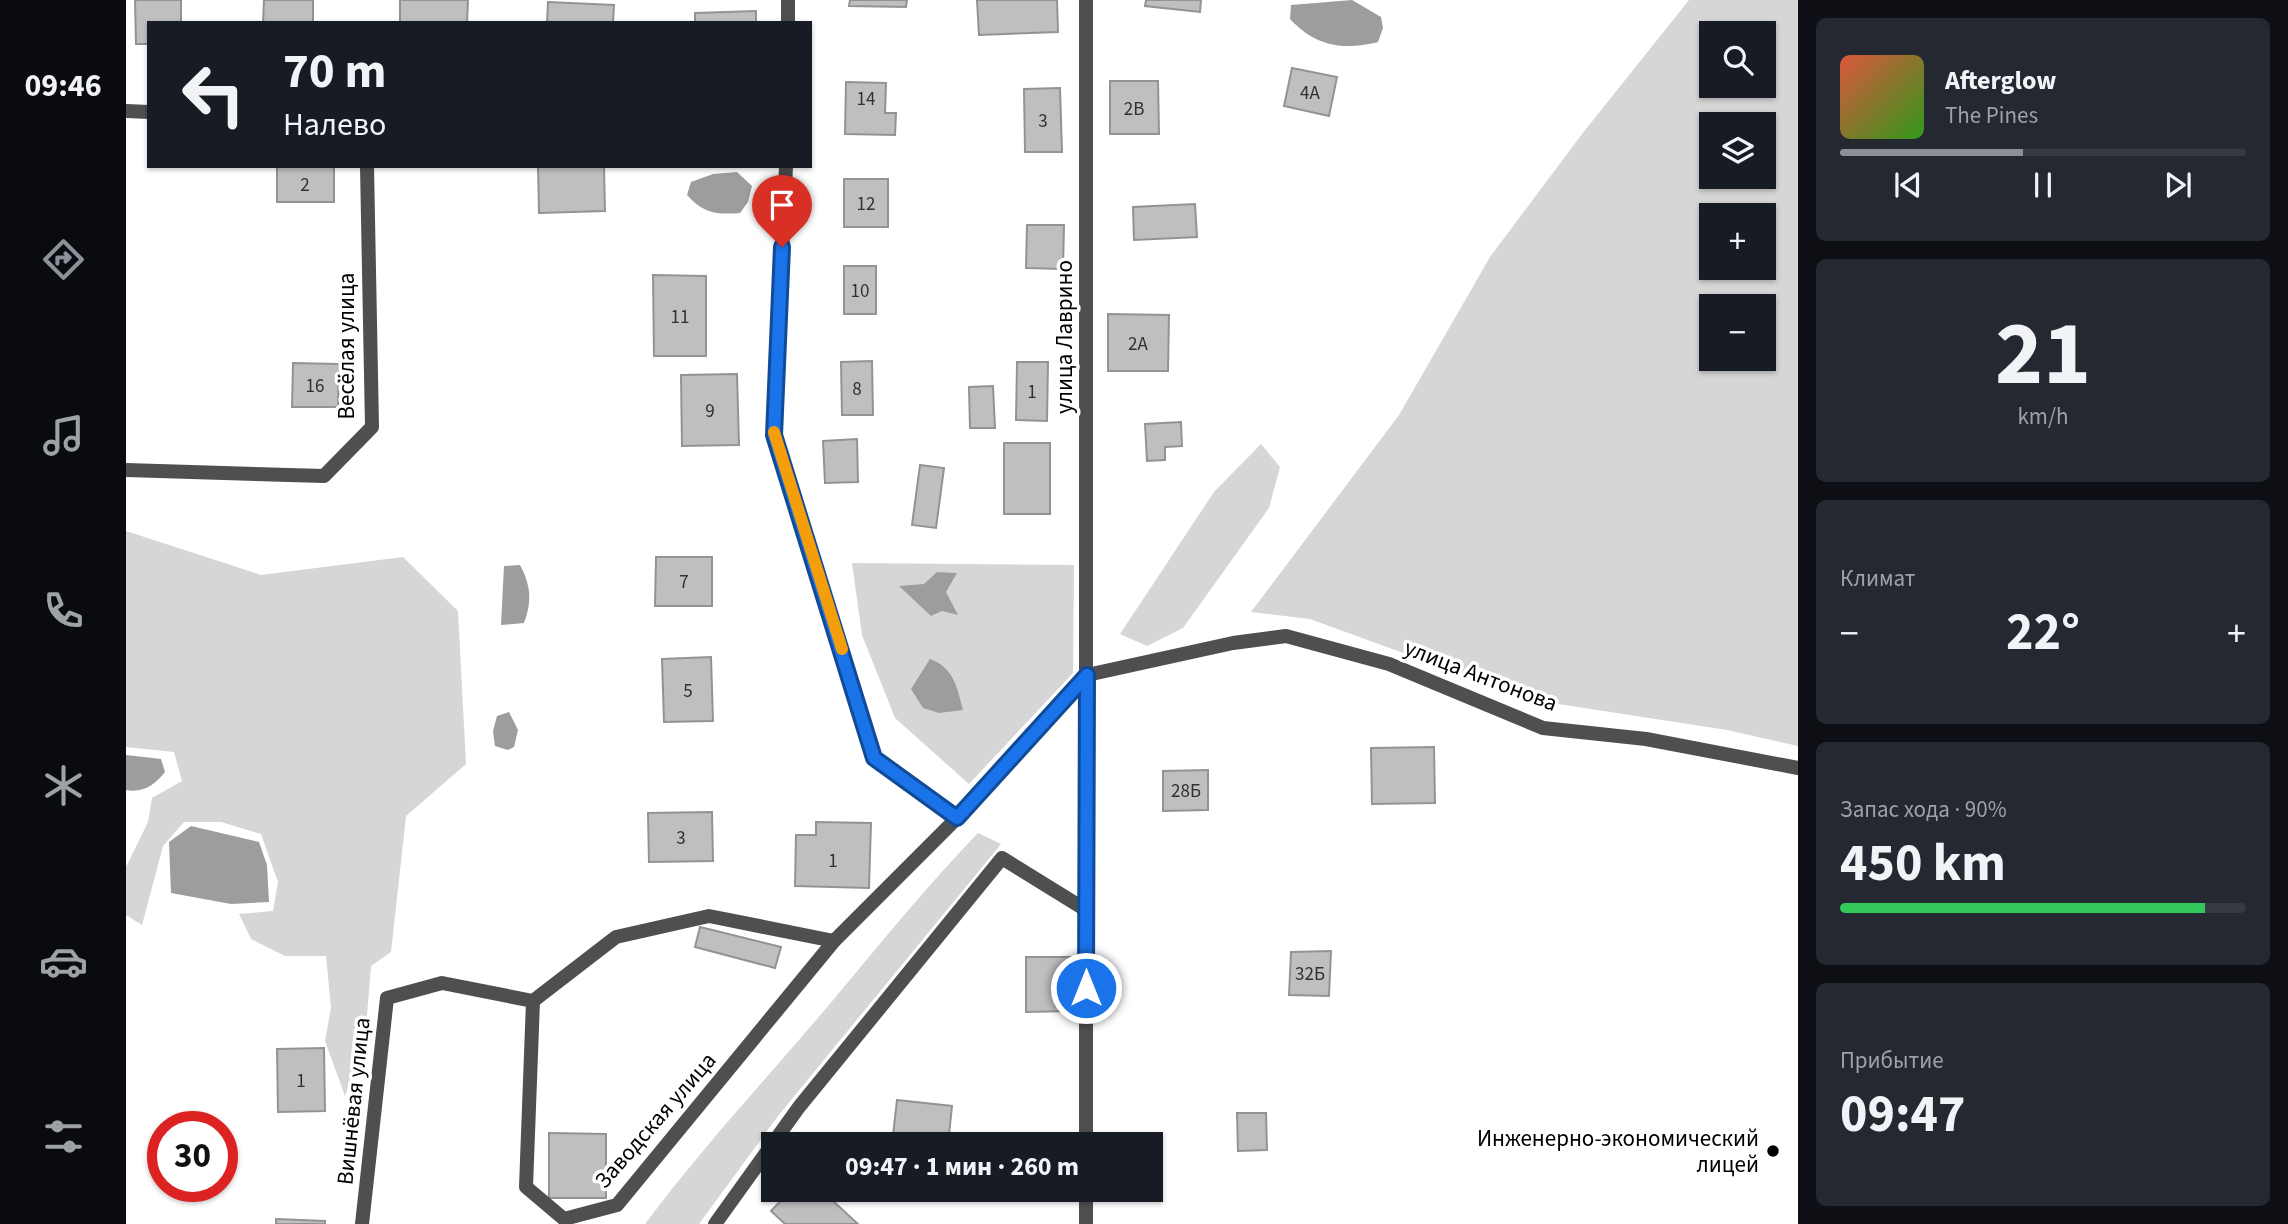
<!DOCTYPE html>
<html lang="ru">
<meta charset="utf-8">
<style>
:root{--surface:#171b24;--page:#242831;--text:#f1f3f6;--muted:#9ea1a6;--line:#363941;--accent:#8c9099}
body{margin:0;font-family:"Source Sans 3",sans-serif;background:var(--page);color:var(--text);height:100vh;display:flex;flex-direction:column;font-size:26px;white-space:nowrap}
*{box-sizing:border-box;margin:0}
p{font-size:23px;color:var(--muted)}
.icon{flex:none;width:38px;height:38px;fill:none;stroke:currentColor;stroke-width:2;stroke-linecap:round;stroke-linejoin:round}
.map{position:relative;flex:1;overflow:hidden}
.details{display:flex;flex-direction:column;gap:18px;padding:18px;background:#0d0f14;width:490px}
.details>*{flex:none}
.top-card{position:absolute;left:21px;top:21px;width:665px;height:147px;border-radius:0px;box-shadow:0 2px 5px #0004;background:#171b24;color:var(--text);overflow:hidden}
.controls{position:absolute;left:1573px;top:21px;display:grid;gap:14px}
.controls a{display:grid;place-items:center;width:77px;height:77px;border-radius:0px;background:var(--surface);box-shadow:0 2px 5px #0004;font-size:35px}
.speed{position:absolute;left:21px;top:1111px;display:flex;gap:14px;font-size:35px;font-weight:700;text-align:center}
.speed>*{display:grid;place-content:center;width:91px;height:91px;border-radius:50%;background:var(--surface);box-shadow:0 2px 5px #0004;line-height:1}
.speed .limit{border:10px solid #d22;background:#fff;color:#111}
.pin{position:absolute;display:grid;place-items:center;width:60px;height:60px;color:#fff;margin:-72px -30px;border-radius:50% 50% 50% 0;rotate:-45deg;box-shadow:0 0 7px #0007}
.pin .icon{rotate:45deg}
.me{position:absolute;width:77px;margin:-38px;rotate:0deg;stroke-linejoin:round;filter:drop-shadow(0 0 5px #0008)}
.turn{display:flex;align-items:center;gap:24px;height:147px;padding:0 21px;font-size:32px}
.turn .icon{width:91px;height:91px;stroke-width:2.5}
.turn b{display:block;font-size:49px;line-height:60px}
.big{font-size:52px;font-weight:700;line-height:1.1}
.details .card{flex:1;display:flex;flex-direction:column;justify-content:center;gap:10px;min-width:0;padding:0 24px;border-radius:10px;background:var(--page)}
.details .dial{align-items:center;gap:0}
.dial b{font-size:91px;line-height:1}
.song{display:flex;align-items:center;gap:21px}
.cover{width:84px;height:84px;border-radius:10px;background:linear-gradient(135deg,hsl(10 70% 55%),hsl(110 70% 35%))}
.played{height:7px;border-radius:4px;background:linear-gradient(90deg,var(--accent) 45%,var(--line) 45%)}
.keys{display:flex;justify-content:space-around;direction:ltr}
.heat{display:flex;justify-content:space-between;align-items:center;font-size:38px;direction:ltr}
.charge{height:10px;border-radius:5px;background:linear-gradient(90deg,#34c759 90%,var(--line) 0)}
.trip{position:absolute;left:635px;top:1132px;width:402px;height:70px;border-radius:0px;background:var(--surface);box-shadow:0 2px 5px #0004;font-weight:700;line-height:70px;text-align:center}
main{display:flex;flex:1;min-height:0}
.tabs{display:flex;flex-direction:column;width:126px;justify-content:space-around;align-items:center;background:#090b0e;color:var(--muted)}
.tabs .icon{width:49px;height:49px}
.tabs .current{color:var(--accent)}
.tabs b{font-size:32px;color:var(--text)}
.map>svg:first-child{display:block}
.green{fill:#d6d6d6;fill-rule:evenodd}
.water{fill:#9d9d9d}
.building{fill:#bfbfbf;stroke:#939393;stroke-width:2}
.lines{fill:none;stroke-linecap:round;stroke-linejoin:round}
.minor{stroke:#4f4f4f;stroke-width:14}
.route-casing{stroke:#114b97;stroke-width:18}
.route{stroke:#1a73e8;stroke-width:12}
.slow{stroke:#f59e0b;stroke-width:12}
.poi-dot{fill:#000;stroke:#fff;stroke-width:2.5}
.labels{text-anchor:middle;stroke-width:7;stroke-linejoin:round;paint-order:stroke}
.number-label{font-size:19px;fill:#303030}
.street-label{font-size:23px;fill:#000;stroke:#fff}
.poi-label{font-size:23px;fill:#000;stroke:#fff;text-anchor:end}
</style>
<main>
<nav class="tabs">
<b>09:46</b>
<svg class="icon current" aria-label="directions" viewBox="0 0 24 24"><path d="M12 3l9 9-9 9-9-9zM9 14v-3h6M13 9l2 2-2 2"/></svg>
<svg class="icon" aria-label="music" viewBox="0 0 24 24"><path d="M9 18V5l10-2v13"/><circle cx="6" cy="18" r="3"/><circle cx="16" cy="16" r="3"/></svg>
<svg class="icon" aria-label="phone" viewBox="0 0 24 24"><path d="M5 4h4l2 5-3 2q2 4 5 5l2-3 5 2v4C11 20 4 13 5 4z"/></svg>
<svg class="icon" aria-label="climate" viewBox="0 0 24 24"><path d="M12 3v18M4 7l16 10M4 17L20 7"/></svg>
<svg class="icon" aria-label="car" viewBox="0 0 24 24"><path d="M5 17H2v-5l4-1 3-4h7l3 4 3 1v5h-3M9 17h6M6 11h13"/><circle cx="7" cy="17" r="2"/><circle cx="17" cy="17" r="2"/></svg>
<svg class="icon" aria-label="filters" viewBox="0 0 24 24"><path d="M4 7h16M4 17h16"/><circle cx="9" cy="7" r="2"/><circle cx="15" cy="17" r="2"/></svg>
</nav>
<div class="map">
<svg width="1672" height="1224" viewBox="0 0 1672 1224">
<rect width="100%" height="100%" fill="#fff"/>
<g class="green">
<path d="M1563 0H1672V746L1601 730 1406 700 1184 619 1125 612 1273 415 1364 257 1456 134ZM1586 33H1638V86H1586ZM1586 124H1638V177H1586ZM1586 215H1638V268H1586ZM1586 306H1638V359H1586Z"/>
<polygon points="1135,444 1154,467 1143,508 1057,628 1021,646 994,634 1088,492"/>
<polygon points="0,531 135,575 277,557 332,611 340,764 280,816 265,952 245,966 239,1039 219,1096 199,1041 205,1008 200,956 159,956 125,939 113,914 147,911 152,882 135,834 95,822 58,822 37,846 16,925 0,915 0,867 22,822 26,798 56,781 48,752 0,747"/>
<polygon points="726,563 948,565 947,673 843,784 769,718 736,635"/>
<path d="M852 833 875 844 652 1116 573 1224H519C576 1148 641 1078 703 1005 752 946 799 888 852 833Z"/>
</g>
<g class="water">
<path d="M1226 0 1255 17 1257 28 1252 42C1217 51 1189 46 1164 19L1165 5Z"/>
<path d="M611 172 626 186 622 202 614 213C590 215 577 213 561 195L565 182 587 174Z"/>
<path d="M394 565C405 585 406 602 398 623L375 625 378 566Z"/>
<polygon points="811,572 831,573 820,592 832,615 816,611 805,616 773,586 798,584"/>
<path d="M804 659C828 668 831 687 837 710L813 713 797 708 785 689Z"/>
<polygon points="383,712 392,730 388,747 382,750 369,746 367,731 371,716"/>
<path d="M0 755 35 759 39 772C29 785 17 793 0 790Z"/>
<polygon points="65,826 133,842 141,865 143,902 105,904 45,893 43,842"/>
</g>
<g class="building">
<polygon points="9,0 55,0 55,23 23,23 23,44 10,44"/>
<polygon points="138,0 187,0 187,23 137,23"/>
<polygon points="274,0 342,0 341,23 274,23"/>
<polygon points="724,0 781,0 780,7 723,6"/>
<polygon points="851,0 931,0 932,32 853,35"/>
<polygon points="1020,0 1075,0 1074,12 1019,6"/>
<polygon points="422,2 488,5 487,23 421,23"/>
<polygon points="630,11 630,23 569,23 569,13"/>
<polygon points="1166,68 1211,77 1203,116 1158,106"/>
<polygon points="984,81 1032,81 1033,134 984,134"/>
<polygon points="720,82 760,83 759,113 770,113 769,135 719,134"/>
<polygon points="934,88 936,152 899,152 898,89"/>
<rect x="151" y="166" width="57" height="36"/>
<polygon points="412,166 478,166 479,211 413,213"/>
<rect x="718" y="179" width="44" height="48"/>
<polygon points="1069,204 1071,237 1008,240 1007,207"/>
<polygon points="901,225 938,225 937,269 900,268"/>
<rect x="718" y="266" width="32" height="48"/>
<polygon points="527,275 580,276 580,356 528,356"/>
<polygon points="982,314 1043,315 1042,371 982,371"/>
<polygon points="746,361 747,415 716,415 715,362"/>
<polygon points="891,362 922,362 921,421 890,420"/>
<polygon points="167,363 213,364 212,407 166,407"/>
<polygon points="611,374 613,445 556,446 555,375"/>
<polygon points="867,386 869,428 844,428 843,387"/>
<polygon points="1055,422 1056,446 1039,447 1039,460 1021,461 1019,424"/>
<polygon points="731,439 732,482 699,483 697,441"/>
<rect x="878" y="443" width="46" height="71"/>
<polygon points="794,465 818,468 810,528 786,525"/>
<polygon points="530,557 586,557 586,606 529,606"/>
<polygon points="585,657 587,721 538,722 536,659"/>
<polygon points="1308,747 1309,803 1246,804 1245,748"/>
<polygon points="1082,770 1082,810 1037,811 1037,771"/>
<polygon points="586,812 587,861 523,862 522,813"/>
<polygon points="690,822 745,823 743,888 669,886 670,835 690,835"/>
<polygon points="574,927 655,947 649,968 569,947"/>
<polygon points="1205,951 1203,996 1163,995 1165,952"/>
<polygon points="900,957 945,957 945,1011 900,1012"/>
<polygon points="198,1048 199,1111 152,1112 151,1049"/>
<polygon points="771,1100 826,1106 822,1144 766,1144"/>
<polygon points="1111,1113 1140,1113 1141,1150 1112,1151"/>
<polygon points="423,1133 480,1134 480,1198 423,1198"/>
<polygon points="665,1190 695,1190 732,1224 659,1224 645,1211"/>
<polygon points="150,1219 199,1221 199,1224 150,1224"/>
</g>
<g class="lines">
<g class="minor">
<polyline points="662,0 662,23"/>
<polyline points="0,111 23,112"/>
<polyline points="660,166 648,435 748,758 831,818"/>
<polyline points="0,470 198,476 246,427 241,166"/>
<polyline points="407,1001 400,1187 438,1219 491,1205 708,941 831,818 961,675 1107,643 1160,636 1263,664 1417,728 1520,739 1672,768"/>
<polyline points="960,1144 960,0"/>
<polyline points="236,1224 261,998 316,983 407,1001 490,937 583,916 708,941"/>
<polyline points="589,1224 673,1107 876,858 960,910"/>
<polyline points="960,1224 960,1190"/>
</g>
</g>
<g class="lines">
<g class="route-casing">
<polyline id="route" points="656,247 648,435 748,758 831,818 961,675 960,988"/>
</g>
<use href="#route" class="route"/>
<polyline class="slow" points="648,432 716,649"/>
</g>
<circle class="poi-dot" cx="1647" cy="1151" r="7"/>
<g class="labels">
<g class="number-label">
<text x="1184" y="99">4А</text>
<text x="740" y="105">14</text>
<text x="1008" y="115">2В</text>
<text x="917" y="127">3</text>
<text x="179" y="191">2</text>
<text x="740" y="210">12</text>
<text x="734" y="297">10</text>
<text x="554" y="323">11</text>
<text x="1012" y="350">2А</text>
<text x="189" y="392">16</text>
<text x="731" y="395">8</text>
<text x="906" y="398">1</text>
<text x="584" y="417">9</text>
<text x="558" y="588">7</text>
<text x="562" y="697">5</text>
<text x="1060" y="797">28Б</text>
<text x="555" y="844">3</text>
<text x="707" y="867">1</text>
<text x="1184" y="980">32Б</text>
<text x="175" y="1087">1</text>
</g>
<g class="street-label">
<text transform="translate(938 337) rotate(-90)" y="8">улица Лаврино</text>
<text transform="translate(220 346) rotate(-90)" y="8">Весёлая улица</text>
<text transform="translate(1355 675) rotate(21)" y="8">улица Антонова</text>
<text transform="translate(227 1101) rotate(-84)" y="8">Вишнёвая улица</text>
<text transform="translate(529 1120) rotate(-49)" y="8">Заводская улица</text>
</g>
<g class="poi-label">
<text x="1633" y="1146">Инженерно-экономический<tspan x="1633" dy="26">лицей</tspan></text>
</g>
</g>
</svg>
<div class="controls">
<a><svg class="icon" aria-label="search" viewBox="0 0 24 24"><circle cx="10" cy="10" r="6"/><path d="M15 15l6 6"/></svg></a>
<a><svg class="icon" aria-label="layers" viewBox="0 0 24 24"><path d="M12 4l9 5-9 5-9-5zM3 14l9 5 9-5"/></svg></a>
<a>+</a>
<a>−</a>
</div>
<div class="speed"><div class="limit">30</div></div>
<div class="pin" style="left:656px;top:247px;background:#d93025"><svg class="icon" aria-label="arrive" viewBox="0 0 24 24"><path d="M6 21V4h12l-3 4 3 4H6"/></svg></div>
<svg class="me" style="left:960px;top:988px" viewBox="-20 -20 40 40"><circle r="17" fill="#1a73e8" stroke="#fff" stroke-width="3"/><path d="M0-11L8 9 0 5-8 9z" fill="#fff"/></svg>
<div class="trip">09:47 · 1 мин · 260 m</div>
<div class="top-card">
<div class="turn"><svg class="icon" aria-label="left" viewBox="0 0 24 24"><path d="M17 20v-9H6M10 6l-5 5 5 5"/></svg><div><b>70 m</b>Налево</div></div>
</div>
</div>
<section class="details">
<div class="card">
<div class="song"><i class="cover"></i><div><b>Afterglow</b><p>The Pines</p></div></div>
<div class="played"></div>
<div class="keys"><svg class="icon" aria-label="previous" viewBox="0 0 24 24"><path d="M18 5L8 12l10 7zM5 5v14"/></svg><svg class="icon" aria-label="pause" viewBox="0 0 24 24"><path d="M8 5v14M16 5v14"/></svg><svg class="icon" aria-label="next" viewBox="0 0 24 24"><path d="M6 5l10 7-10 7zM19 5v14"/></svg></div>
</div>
<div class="card dial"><b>21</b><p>km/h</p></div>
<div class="card"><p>Климат</p>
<div class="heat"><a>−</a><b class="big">22°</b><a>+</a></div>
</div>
<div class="card"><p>Запас хода · 90%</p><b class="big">450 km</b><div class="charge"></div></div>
<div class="card"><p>Прибытие</p><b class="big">09:47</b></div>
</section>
</main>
